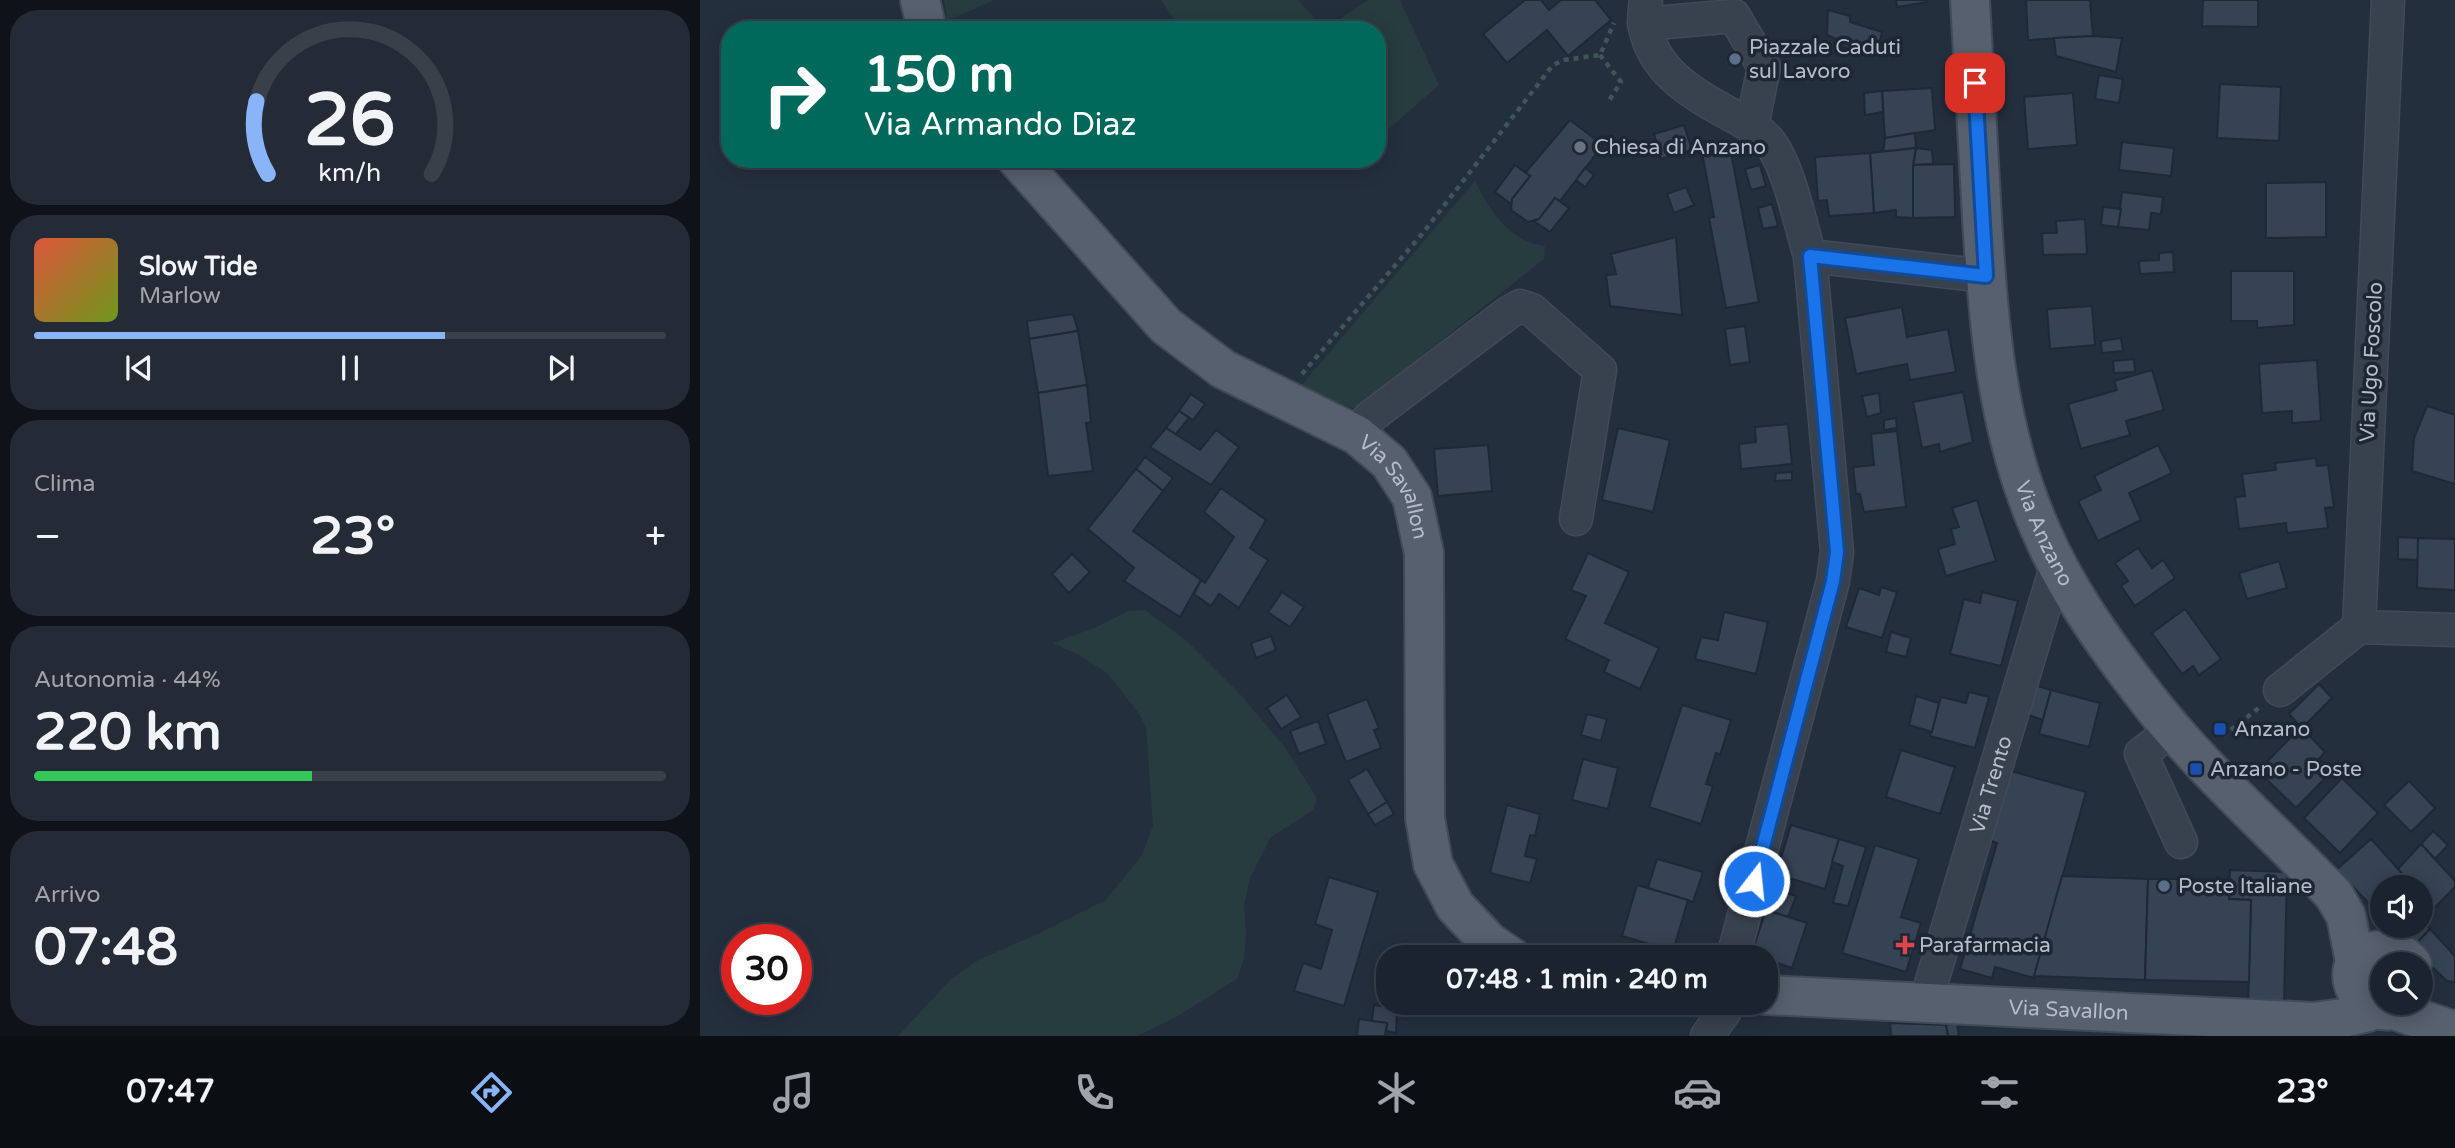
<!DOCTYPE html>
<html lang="it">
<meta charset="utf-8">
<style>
:root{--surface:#1b232e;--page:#242b36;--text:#f1f3f6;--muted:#a0a4aa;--line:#39404a;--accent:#8ab4f8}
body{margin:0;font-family:"Varela Round",sans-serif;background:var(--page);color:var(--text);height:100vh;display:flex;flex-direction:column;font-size:26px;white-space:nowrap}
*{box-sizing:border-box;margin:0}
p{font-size:23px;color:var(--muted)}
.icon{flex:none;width:38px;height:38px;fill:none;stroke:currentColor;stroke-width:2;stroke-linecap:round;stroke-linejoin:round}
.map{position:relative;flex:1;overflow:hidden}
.drawer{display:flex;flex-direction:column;gap:10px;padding:10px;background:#0f1319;width:700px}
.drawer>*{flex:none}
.banner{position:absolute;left:21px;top:21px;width:665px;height:147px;border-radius:28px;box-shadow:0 4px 18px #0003,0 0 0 2px var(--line);background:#00695c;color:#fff;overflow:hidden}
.tools{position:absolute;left:1670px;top:875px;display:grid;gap:14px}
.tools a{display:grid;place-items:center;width:63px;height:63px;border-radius:50%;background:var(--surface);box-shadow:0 4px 18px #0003,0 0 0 2px var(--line);font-size:35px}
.speed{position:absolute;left:21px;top:924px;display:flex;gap:14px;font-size:35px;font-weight:700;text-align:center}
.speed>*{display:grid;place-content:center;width:91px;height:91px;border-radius:50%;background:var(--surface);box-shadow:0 4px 18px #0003,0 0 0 2px var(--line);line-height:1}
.speed .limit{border:10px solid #d22;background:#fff;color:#111}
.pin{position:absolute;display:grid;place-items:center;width:60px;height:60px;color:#fff;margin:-30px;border-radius:14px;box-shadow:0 4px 10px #0006}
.me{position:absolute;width:77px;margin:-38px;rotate:16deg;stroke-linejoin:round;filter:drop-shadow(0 0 5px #0008)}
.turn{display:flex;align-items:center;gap:24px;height:147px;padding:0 28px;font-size:32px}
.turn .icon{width:91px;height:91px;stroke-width:2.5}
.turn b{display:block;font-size:49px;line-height:60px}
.big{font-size:52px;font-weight:700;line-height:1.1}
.drawer .card{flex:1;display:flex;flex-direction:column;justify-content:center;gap:10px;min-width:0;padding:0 24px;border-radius:28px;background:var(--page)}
.drawer .dial{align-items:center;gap:0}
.dial svg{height:182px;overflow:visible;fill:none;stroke:var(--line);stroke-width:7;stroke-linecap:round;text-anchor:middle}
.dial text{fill:var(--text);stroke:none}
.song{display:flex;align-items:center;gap:21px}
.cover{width:84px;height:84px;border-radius:10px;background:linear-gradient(135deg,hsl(10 70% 55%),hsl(80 70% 35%))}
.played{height:7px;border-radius:4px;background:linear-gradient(90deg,var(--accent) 65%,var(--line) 65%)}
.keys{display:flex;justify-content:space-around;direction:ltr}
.heat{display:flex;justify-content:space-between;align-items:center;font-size:38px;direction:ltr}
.charge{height:10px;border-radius:5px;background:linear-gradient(90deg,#34c759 44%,var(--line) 0)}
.trip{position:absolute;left:676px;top:945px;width:402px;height:70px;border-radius:28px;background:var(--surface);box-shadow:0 4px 18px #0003,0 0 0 2px var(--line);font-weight:700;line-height:70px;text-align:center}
.menu{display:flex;height:112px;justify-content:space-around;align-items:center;background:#0b0e12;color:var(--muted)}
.menu .icon{width:49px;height:49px}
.menu .active{color:var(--accent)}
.menu b{font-size:32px;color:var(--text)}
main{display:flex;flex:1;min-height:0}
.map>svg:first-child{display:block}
.green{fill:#263c3f}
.building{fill:#364354;stroke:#1f2835;stroke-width:2}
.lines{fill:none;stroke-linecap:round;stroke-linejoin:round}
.minor-casing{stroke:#414a57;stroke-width:35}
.major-casing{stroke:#414a57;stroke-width:42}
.path{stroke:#3f5557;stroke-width:4.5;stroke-dasharray:5 5;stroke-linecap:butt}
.minor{stroke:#38414e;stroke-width:32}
.major{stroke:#56606e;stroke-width:38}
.route-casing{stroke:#114b97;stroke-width:18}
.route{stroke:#1a73e8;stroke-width:12}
.service-dot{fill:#5c6f8a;stroke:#1d2633;stroke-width:2.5}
.worship-dot{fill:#6b7280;stroke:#1d2633;stroke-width:2.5}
.transit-dot{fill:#1a4fb4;stroke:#1d2633;stroke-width:2.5}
.health-dot{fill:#e0444e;stroke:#1d2633;stroke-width:2.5}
.labels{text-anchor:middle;stroke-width:7;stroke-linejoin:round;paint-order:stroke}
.poi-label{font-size:21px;fill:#b4bcc9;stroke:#1d2633;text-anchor:start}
.street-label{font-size:21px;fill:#b4bcc9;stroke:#1d2633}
</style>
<main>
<section class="drawer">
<div class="card dial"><svg viewBox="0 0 100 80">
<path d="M14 69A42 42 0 1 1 86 69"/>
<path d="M14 69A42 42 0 0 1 9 37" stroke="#8ab4f8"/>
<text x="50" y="56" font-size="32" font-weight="700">26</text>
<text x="50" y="72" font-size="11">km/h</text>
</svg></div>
<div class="card">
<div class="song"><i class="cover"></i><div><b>Slow Tide</b><p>Marlow</p></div></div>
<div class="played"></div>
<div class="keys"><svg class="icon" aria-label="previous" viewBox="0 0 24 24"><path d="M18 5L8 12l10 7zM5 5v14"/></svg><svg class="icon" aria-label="pause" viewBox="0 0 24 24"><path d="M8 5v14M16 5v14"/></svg><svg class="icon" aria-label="next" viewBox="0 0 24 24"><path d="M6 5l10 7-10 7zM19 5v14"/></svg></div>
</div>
<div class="card"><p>Clima</p>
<div class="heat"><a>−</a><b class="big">23°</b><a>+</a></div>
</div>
<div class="card"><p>Autonomia · 44%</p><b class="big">220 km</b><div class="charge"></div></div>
<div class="card"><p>Arrivo</p><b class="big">07:48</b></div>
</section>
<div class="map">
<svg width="1755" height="1036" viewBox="0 0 1755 1036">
<rect width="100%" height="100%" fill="#242f3e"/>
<g class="green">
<polygon points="244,0 294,0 247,21"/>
<polygon points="461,0 598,0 625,29 668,0 700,0 739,85 677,139 677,30 481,30"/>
<path d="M775 181C789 210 810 242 845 246L844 259 655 409 599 388Z"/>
<polygon points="445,610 487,641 539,693 583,745 617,798 613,810 571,837 550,878 544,906 546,934 544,959 537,979 476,1017 437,1036 198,1036 251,979 278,960 342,932 406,900 442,855 453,826 446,727 438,712 407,673 379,655 353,643 399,626 428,611"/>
</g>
<g class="building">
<polygon points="825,0 841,0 849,10 861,0 895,0 911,20 868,56 847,30 807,63 783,34"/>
<polygon points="1196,0 1227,0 1227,2 1197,7"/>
<polygon points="1326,0 1390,0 1393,36 1328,40"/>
<polygon points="1503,0 1558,0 1558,27 1502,26"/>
<polygon points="1128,10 1150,16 1150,22 1182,32 1177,55 1142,46 1143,42 1127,35"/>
<polygon points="1393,36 1422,38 1416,72 1356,56 1354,38"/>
<polygon points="1399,75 1423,79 1419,103 1395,99"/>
<polygon points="1520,84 1581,87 1579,141 1517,138"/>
<polygon points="1232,88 1235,130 1185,138 1182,91"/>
<polygon points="1182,91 1183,112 1165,115 1164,93"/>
<polygon points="1373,93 1377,145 1328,149 1324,97"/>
<polygon points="870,120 903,145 860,201 855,198 839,219 828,222 811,210 812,199 830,176 825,173"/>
<polygon points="984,125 992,150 961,159 954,134"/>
<polygon points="1215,133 1216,148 1183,153 1185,138"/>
<polygon points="1029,142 1059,302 1026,308 1009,218 1014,217 1001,147"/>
<polygon points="1422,142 1474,148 1471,176 1419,170"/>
<polygon points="1216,148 1232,150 1233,164 1213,165"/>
<polygon points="1216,148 1213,165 1213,218 1196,217 1196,210 1174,213 1170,153"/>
<polygon points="1170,153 1174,213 1129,216 1127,200 1118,201 1115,157"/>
<polygon points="1254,164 1255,217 1213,218 1213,165"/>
<polygon points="815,165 830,176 812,199 811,204 795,192"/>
<polygon points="1060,165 1066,186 1051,190 1045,169"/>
<polygon points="885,168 894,175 885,187 876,180"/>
<polygon points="1626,182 1626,237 1566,238 1566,183"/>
<polygon points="986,187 994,205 974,213 967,194"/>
<polygon points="1422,192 1463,197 1461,214 1451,213 1449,230 1418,227"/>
<polygon points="855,198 869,208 850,232 834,221 839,219"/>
<polygon points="1072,204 1078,226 1063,229 1058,208"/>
<polygon points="1403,207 1421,209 1418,227 1401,225"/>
<polygon points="1385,219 1387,254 1343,255 1342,233 1357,233 1356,221"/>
<polygon points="976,237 982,315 910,306 906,275 916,274 911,254"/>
<polygon points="1473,252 1474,272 1440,274 1439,261 1459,260 1459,253"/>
<polygon points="1531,271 1594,271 1594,325 1557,328 1557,321 1531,321"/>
<polygon points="1392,306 1395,345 1350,349 1347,309"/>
<polygon points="1202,307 1207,337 1248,329 1256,372 1210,380 1207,364 1156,374 1145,318"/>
<polygon points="373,314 378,331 329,339 327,321"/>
<polygon points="1045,326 1050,362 1030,365 1025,329"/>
<polygon points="378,331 387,385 338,393 329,339"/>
<polygon points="1421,338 1423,351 1402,353 1401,341"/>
<polygon points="1434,359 1435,372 1414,373 1413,361"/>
<polygon points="1617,360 1621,421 1592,423 1592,411 1562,413 1559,364"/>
<polygon points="1452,370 1464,410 1426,421 1430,435 1381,449 1368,404 1417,390 1414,381"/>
<polygon points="387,385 391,422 386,423 393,471 348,476 338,393"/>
<polygon points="1263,392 1273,442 1240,452 1239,444 1222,448 1213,402"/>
<polygon points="1179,393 1181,413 1167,417 1162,396"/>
<polygon points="491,394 505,404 493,420 479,411"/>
<polygon points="1727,406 1755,415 1755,484 1712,471 1714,438"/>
<polygon points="479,411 489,418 476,434 466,428"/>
<polygon points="1196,418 1197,428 1184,430 1184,420"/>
<polygon points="1088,424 1092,464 1041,469 1039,444 1056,442 1055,427"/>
<polygon points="466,428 500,450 516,430 539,447 511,485 450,447"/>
<polygon points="918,428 970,440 953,512 902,500"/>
<polygon points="1197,431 1206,507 1164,512 1160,494 1156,494 1153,467 1174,465 1171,434"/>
<polygon points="788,445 792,491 738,496 734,449"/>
<polygon points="1458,445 1472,473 1429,493 1441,520 1398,541 1378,501 1401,490 1394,476"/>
<polygon points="445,457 473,478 463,491 436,469"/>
<polygon points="1616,458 1617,466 1628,465 1634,507 1625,508 1628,528 1587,533 1586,523 1539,529 1535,497 1545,496 1542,474 1576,470 1575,463"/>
<polygon points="436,469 463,491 433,531 501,580 480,617 424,581 434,568 388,529"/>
<polygon points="1092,472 1092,480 1075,481 1076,473"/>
<polygon points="521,488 566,520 550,548 568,560 539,608 519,594 511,606 494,594 501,580 505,583 534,537 504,512"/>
<polygon points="1277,500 1296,561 1246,576 1238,549 1255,544 1251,529 1259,527 1252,508"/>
<polygon points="1698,537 1718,538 1718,560 1698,559"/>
<polygon points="1718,538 1755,539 1755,590 1717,588"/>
<polygon points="1438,548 1452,568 1463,560 1475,578 1435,606 1421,586 1428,581 1415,563"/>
<polygon points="888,553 929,572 905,623 959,648 940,689 904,672 909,660 865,639 886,596 871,590"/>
<polygon points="372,554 390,572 369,593 352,574"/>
<polygon points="1579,561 1587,588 1547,599 1539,573"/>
<polygon points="1181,587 1197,592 1182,638 1146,627 1159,588 1179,595"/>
<polygon points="582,592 604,607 590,627 568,612"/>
<polygon points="1282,592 1318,601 1301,666 1250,654 1264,599 1280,603"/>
<polygon points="1485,609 1521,659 1499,675 1493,666 1482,674 1452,633"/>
<polygon points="1024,612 1068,622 1056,674 995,659 1001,637 1018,640"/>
<polygon points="1191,632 1211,638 1206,657 1186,652"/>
<polygon points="571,636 576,650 556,658 551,643"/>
<polygon points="1619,684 1632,698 1602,728 1589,714"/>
<polygon points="1334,685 1351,690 1343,720 1326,714"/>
<polygon points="1351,690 1400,703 1389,747 1339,734"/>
<polygon points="1269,692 1289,697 1275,748 1230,736 1241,697 1266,703"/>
<polygon points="587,695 601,717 581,729 567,708"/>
<polygon points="1216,696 1239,703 1232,732 1209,725"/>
<polygon points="667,699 679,728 674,730 681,748 646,762 627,714"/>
<polygon points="982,705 1031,720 1020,755 1016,753 1006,784 1013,786 1001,824 949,807"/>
<polygon points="887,714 907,719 901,741 881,735"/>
<polygon points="618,721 626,744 599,754 590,731"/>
<polygon points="1601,727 1625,752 1619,759 1632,771 1596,808 1558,771"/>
<polygon points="1201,750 1255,767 1240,814 1186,797"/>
<polygon points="883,759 918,768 908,809 872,800"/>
<polygon points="667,769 687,802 668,814 648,780"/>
<polygon points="1307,770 1386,792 1334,978 1295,967 1292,978 1260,969 1297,843 1287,839"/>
<polygon points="1642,778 1678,813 1640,853 1604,818"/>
<polygon points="1709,781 1735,808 1711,832 1684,805"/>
<polygon points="687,802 694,814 675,825 668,814"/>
<polygon points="807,805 840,814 835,836 830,835 825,856 837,859 830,883 790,873"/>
<polygon points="1091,825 1139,839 1125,889 1076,874"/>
<polygon points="1733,831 1748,845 1735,859 1721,844"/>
<polygon points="1139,839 1166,847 1148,906 1133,903 1143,866 1132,862"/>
<polygon points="1671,839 1708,880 1699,887 1682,887 1682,902 1674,908 1636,870"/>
<polygon points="1721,844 1755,881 1755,887 1722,920 1730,929 1712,948 1691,926 1720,926 1720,887 1699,887 1708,880 1698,869"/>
<polygon points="1175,845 1219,859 1201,917 1221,923 1206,972 1142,953"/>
<polygon points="957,859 1003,872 993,902 948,888"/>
<polygon points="1530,870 1587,872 1584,1004 1548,1003 1551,900 1529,899"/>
<polygon points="1362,876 1448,879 1445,980 1334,976"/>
<polygon points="629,877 678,892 644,1006 594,991 603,963 621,969 632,930 615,924"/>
<polygon points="1448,879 1530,879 1529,899 1551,900 1549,982 1445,980"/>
<polygon points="937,885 988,900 973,951 922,936"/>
<polygon points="1072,888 1096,896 1088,917 1066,910"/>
<polygon points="1682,902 1682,916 1674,908"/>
<polygon points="1066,910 1107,923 1092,968 1066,959 1066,957 1051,955"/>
<polygon points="1730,929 1755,956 1755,982 1747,981 1712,948"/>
<polygon points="674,1005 697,1009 696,1033 686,1031 687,1023 672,1021"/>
<polygon points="659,1019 687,1023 685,1036 657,1036"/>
<polygon points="1190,1023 1246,1025 1248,1036 1191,1036"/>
<polygon points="1257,1023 1259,1036 1248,1036 1246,1025"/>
</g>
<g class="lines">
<g class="minor-casing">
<g id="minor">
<path d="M946 0C945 9 943 18 945 27 953 70 992 94 1028 113 1042 121 1057 128 1068 140 1089 165 1100 224 1110 256L1286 276"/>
<polyline points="1688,0 1659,627 1755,630"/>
<polyline points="944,24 1034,16 1064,67 1052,126"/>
<polyline points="657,435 669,418 808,313 820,306 832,310 900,370 876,519"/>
<polyline points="1580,690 1659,627"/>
<polyline points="1473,729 1441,754 1481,842"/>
<polyline points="1033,957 1133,581 1137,552 1110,256"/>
<path id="s1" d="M1225 1004 1357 564"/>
<polyline points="1007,1036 1025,1011 1027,1003"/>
</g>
</g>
<g class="major-casing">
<g id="major">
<polyline points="220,0 227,30"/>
<path id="s2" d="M1270 0C1274 67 1278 134 1281 200 1287 312 1295 428 1341 531 1366 589 1403 642 1442 692 1498 766 1570 828 1634 895L1646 916 1656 966"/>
<path id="s3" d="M317 159 466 326 523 369 657 435 689 462 712 497 724 553 725 818 733 864 755 906 789 942 811 957"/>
<path id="s4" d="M1066 995 1614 1022 1643 1018 1668 1012"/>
<path d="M1710 1003C1663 1036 1621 952 1684 950 1695 949 1705 955 1712 964"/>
<polyline points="1700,1012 1746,1028 1755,1034"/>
</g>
</g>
<g class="path">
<polyline points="900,55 921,82 908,102"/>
<polyline points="602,374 722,234 853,65 864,60 900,55 914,23"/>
<polyline points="1523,736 1560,707"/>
</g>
<use href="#minor" class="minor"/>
<use href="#major" class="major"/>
</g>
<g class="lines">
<g class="route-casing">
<polyline id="route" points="1054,881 1133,581 1137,552 1110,256 1286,276 1275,83"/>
</g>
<use href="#route" class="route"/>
</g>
<g class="service-dot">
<circle cx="1035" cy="59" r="7"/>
<circle cx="1464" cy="886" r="7"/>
</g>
<circle class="worship-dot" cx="880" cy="147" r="7"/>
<g class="transit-dot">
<rect x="1513" y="722" width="14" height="14" rx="3.5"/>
<rect x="1489" y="762" width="14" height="14" rx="3.5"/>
</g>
<path class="health-dot" d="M1201.5 934.5h7v7h7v7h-7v7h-7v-7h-7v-7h7z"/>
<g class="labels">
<g class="poi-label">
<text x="1049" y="54">Piazzale Caduti<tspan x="1049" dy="24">sul Lavoro</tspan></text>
<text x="894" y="154">Chiesa di Anzano</text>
<text x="1534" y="736">Anzano</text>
<text x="1510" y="776">Anzano - Poste</text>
<text x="1478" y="893">Poste Italiane</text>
<text x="1219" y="952">Parafarmacia</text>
</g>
<g class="street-label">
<text transform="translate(1671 362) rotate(-87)" y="7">Via Ugo Foscolo</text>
<text dy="7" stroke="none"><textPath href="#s3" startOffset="511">Via Savallon</textPath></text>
<text dy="7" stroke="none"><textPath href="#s2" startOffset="542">Via Anzano</textPath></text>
<text dy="7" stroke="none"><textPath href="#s1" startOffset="229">Via Trento</textPath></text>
<text dy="7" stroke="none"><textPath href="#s4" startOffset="303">Via Savallon</textPath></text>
</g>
</g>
</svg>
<div class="tools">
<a><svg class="icon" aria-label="sound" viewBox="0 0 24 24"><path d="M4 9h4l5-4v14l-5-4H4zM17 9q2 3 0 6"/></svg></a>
<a><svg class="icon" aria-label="search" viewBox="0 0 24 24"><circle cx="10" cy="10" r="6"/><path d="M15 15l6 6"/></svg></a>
</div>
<div class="speed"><div class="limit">30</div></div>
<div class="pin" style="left:1275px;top:83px;background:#d93025"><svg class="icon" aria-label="arrive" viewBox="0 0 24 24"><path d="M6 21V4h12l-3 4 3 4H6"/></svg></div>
<svg class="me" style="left:1054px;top:881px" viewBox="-20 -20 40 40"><circle r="17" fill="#1a73e8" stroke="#fff" stroke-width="3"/><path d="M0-11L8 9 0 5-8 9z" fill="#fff"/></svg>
<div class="trip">07:48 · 1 min · 240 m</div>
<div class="banner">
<div class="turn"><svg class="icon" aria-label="right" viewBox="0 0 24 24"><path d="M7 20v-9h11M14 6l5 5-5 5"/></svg><div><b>150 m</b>Via Armando Diaz</div></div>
</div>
</div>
</main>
<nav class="menu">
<b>07:47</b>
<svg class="icon active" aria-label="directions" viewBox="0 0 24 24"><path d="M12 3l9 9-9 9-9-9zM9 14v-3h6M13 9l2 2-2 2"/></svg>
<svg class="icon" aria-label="music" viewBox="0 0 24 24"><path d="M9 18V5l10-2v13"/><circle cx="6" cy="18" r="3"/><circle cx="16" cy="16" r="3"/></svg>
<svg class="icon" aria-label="phone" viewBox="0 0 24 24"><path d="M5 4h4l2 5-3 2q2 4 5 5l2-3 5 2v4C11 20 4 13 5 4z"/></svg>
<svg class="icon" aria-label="climate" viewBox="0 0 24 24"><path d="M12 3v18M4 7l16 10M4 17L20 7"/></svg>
<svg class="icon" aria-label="car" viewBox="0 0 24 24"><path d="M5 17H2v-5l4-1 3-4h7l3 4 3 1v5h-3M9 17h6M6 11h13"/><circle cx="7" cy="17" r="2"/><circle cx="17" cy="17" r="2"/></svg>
<svg class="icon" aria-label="filters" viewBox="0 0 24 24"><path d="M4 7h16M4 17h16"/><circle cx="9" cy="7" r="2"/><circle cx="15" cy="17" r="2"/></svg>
<b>23°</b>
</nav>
